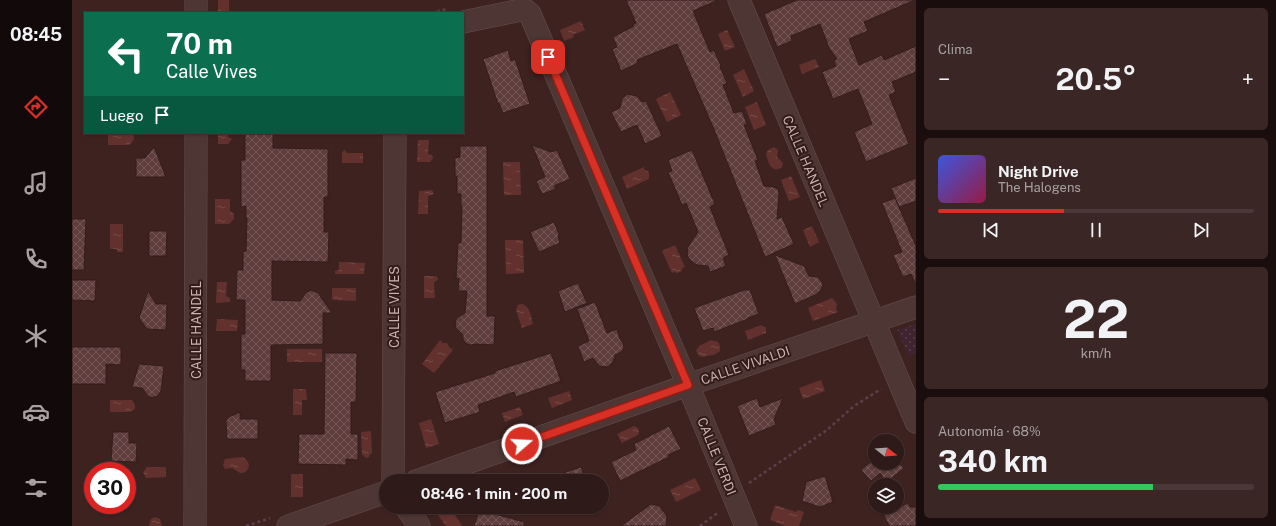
<!DOCTYPE html>
<html lang="es">
<meta charset="utf-8">
<style>
:root{--surface:#2e1a18;--page:#3a2725;--text:#f1f3f6;--muted:#a7a1a2;--line:#493837;--accent:#d93025}
body{margin:0;font-family:"Public Sans",sans-serif;background:var(--page);color:var(--text);height:100vh;display:flex;flex-direction:column;font-size:15px;white-space:nowrap}
*{box-sizing:border-box;margin:0}
p{font-size:13px;color:var(--muted)}
.icon{flex:none;width:22px;height:22px;fill:none;stroke:currentColor;stroke-width:2;stroke-linecap:round;stroke-linejoin:round}
.map{position:relative;flex:1;overflow:hidden}
.panel{display:flex;flex-direction:column;gap:8px;padding:8px;background:#190e0d;width:360px}
.panel>*{flex:none}
.banner{position:absolute;left:12px;top:12px;width:380px;height:122px;border-radius:0px;box-shadow:0 1px 3px #0004,0 0 0 1px var(--line);background:#0b6e4f;color:#fff;overflow:hidden}
.needle{width:26px;rotate:107deg}
.tools{position:absolute;left:796px;top:434px;display:grid;gap:8px}
.tools a{display:grid;place-items:center;width:36px;height:36px;border-radius:50%;background:var(--surface);box-shadow:0 1px 3px #0004,0 0 0 1px var(--line);font-size:20px}
.speed{position:absolute;left:12px;top:462px;display:flex;gap:8px;font-size:20px;font-weight:700;text-align:center}
.speed>*{display:grid;place-content:center;width:52px;height:52px;border-radius:50%;background:var(--surface);box-shadow:0 1px 3px #0004,0 0 0 1px var(--line);line-height:1}
.speed .limit{border:6px solid #d22;background:#fff;color:#111}
.pin{position:absolute;display:grid;place-items:center;width:34px;height:34px;color:#fff;margin:-17px;border-radius:8px;box-shadow:0 2px 6px #0006}
.me{position:absolute;width:44px;margin:-22px;rotate:71deg;stroke-linejoin:round;filter:drop-shadow(0 0 3px #0008)}
.turn{display:flex;align-items:center;gap:14px;height:84px;padding:0 16px;font-size:18px}
.turn .icon{width:52px;height:52px;stroke-width:2.5}
.turn b{display:block;font-size:28px;line-height:34px}
.then{display:flex;align-items:center;height:38px;padding:0 16px;background:#0003;gap:8px;font-size:15px}
.big{font-size:30px;font-weight:700;line-height:1.1}
.panel .widget{flex:1;display:flex;flex-direction:column;justify-content:center;gap:6px;min-width:0;padding:0 14px;border-radius:6px;background:var(--page)}
.panel .dial{align-items:center;gap:0}
.dial b{font-size:52px;line-height:1}
.song{display:flex;align-items:center;gap:12px}
.cover{width:48px;height:48px;border-radius:6px;background:linear-gradient(135deg,hsl(230 70% 55%),hsl(340 70% 35%))}
.played{height:4px;border-radius:2px;background:linear-gradient(90deg,var(--accent) 40%,var(--line) 40%)}
.keys{display:flex;justify-content:space-around;direction:ltr}
.heat{display:flex;justify-content:space-between;align-items:center;font-size:22px;direction:ltr}
.charge{height:6px;border-radius:3px;background:linear-gradient(90deg,#34c759 68%,var(--line) 0)}
.trip{position:absolute;left:307px;top:474px;width:230px;height:40px;border-radius:20px;background:var(--surface);box-shadow:0 1px 3px #0004,0 0 0 1px var(--line);font-weight:700;line-height:40px;text-align:center}
main{display:flex;flex:1;min-height:0}
.tabs{display:flex;flex-direction:column;width:72px;justify-content:space-around;align-items:center;background:#120a0a;color:var(--muted)}
.tabs .icon{width:28px;height:28px}
.tabs .current{color:var(--accent)}
.tabs b{font-size:18px;color:var(--text)}
.map>svg:first-child{display:block}
.grass{fill:url(#grass-dots)}
.water{fill:url(#water-ripples)}
.building{fill:url(#building-cross-hatch);stroke:#341d1b}
.lines{fill:none;stroke-linecap:round;stroke-linejoin:round}
.minor-casing{stroke:#68514f;stroke-width:23}
.path{stroke:#5c404b;stroke-width:2.5;stroke-dasharray:3 3;stroke-linecap:butt}
.minor{stroke:#4d3634;stroke-width:22}
.route-casing{stroke:#8d1f18;stroke-width:10}
.route{stroke:#d93025;stroke-width:7}
.labels{text-anchor:middle;stroke-width:4;stroke-linejoin:round;paint-order:stroke}
.street-label{font-size:13px;fill:#c9b2af;stroke:#321b19}
</style>
<main>
<nav class="tabs">
<b>08:45</b>
<svg class="icon current" aria-label="directions" viewBox="0 0 24 24"><path d="M12 3l9 9-9 9-9-9zM9 14v-3h6M13 9l2 2-2 2"/></svg>
<svg class="icon" aria-label="music" viewBox="0 0 24 24"><path d="M9 18V5l10-2v13"/><circle cx="6" cy="18" r="3"/><circle cx="16" cy="16" r="3"/></svg>
<svg class="icon" aria-label="phone" viewBox="0 0 24 24"><path d="M5 4h4l2 5-3 2q2 4 5 5l2-3 5 2v4C11 20 4 13 5 4z"/></svg>
<svg class="icon" aria-label="climate" viewBox="0 0 24 24"><path d="M12 3v18M4 7l16 10M4 17L20 7"/></svg>
<svg class="icon" aria-label="car" viewBox="0 0 24 24"><path d="M5 17H2v-5l4-1 3-4h7l3 4 3 1v5h-3M9 17h6M6 11h13"/><circle cx="7" cy="17" r="2"/><circle cx="17" cy="17" r="2"/></svg>
<svg class="icon" aria-label="filters" viewBox="0 0 24 24"><path d="M4 7h16M4 17h16"/><circle cx="9" cy="7" r="2"/><circle cx="15" cy="17" r="2"/></svg>
</nav>
<div class="map">
<svg width="844" height="526" viewBox="0 0 844 526">
<defs>
<pattern id="grass-dots" width="8" height="8" patternUnits="userSpaceOnUse"><rect width="8" height="8" fill="#402330"/><path d="M2 2h.1M6 6h.1" fill="none" stroke="#5a414b" stroke-width="1.8" stroke-linecap="round"/></pattern>
<pattern id="water-ripples" width="26" height="14" patternUnits="userSpaceOnUse"><rect width="26" height="14" fill="#62312e"/><path d="M2 4q2-2 4 0t4 0M15 11q2-2 4 0t4 0" fill="none" stroke="#774c4a"/></pattern>
<pattern id="building-cross-hatch" width="8" height="8" patternUnits="userSpaceOnUse"><rect width="8" height="8" fill="#5e3d3c"/><path d="M0 0l8 8M0 8l8-8" fill="none" stroke="#745756"/></pattern>
</defs>
<rect width="100%" height="100%" fill="#3d2220"/>
<polygon class="grass" points="844,324 844,352 837,357 825,330"/>
<g class="water">
<polygon points="146,0 158,0 157,0 157,13 146,13"/>
<polygon points="509,21 513,30 501,35 502,37 492,41 488,30"/>
<polygon points="655,30 663,47 653,51 646,34"/>
<polygon points="743,59 747,67 730,74 727,65"/>
<polygon points="672,69 682,91 671,97 661,75"/>
<polygon points="598,92 609,115 595,122 584,99"/>
<polygon points="685,102 694,125 682,130 673,107"/>
<path d="M36 133H60C64 138 61 142 57 145H36Z"/>
<polygon points="146,133 156,133 156,137 160,139 156,144 146,144"/>
<polygon points="346,140 357,140 356,154 360,155 361,158 358,162 345,162"/>
<path d="M702 147 706 150 705 157 711 163 710 167C700 175 696 162 694 154L696 150Z"/>
<polygon points="272,150 273,150 275,153 291,153 291,163 270,163 270,153"/>
<polygon points="431,162 448,162 449,195 432,195"/>
<polygon points="572,167 572,169 577,172 577,179 555,189 550,177"/>
<polygon points="719,176 728,197 717,201 709,180"/>
<polygon points="360,190 362,194 356,196 356,214 346,214 347,191"/>
<polygon points="143,199 158,199 158,211 162,214 162,219 157,224 143,224"/>
<polygon points="38,224 51,224 51,252 45,252 45,249 38,249"/>
<polygon points="740,226 747,242 738,247 731,230"/>
<polygon points="433,240 451,240 452,273 434,274"/>
<polygon points="603,245 613,267 610,268 610,271 605,273 602,272 600,273 590,251"/>
<polygon points="267,262 293,263 292,274 263,274 263,271 267,270"/>
<polygon points="352,276 364,276 366,278 366,280 362,282 363,298 352,298"/>
<polygon points="145,282 155,282 154,296 158,298 158,302 144,303"/>
<polygon points="260,288 284,288 284,301 260,300"/>
<polygon points="760,298 765,304 764,310 766,312 741,321 736,308"/>
<path d="M449 304C458 305 459 316 461 324L450 328 444 310 446 305Z"/>
<polygon points="145,319 166,320 165,331 144,331"/>
<polygon points="690,325 692,327 694,327 694,333 676,340 673,331"/>
<polygon points="368,340 371,343 375,343 377,347 381,350 362,373 350,364"/>
<path d="M639 340 646 342 648 346V351L642 355C637 355 632 358 627 356L624 351 627 346Z"/>
<rect x="215" y="349" width="35" height="13"/>
<polygon points="749,380 753,391 731,399 727,388"/>
<polygon points="221,389 234,389 235,400 230,400 230,415 221,415"/>
<polygon points="497,391 500,400 480,408 476,398"/>
<polygon points="38,400 60,400 63,405 63,409 57,412 38,412"/>
<polygon points="448,407 451,415 433,422 430,413"/>
<polygon points="359,419 367,444 354,448 347,423"/>
<polygon points="562,426 566,428 567,432 566,435 550,443 545,434"/>
<polygon points="299,431 300,454 298,454 297,457 294,458 291,455 290,455 289,432"/>
<path d="M170 457C180 461 179 473 168 473L160 468 153 469 151 465 153 459Z"/>
<polygon points="74,467 94,467 94,477 74,478 71,472 73,470"/>
<rect x="219" y="474" width="12" height="23"/>
<polygon points="623,478 629,490 604,502 598,490"/>
<polygon points="703,505 724,512 726,510 732,512 727,526 713,526 698,520"/>
<polygon points="377,507 390,525 389,526 374,526 366,515"/>
<polygon points="83,517 88,519 90,526 77,526 79,519"/>
</g>
<g class="building">
<polygon points="554,0 646,0 621,11 638,52 642,50 649,66 648,67 655,83 651,85 662,113 670,111 675,124 672,125 686,160 683,161 692,186 702,187 706,189 707,193 705,219 710,217 722,244 693,257 641,127 605,44 565,60 566,63 549,71 540,49 545,47 541,37 562,26 561,24 564,23"/>
<polygon points="725,0 843,0 792,22 796,31 777,39 787,65 810,55 812,60 844,46 844,72 820,82 824,92 817,95 837,144 794,162 782,132 800,124 786,89 761,99 750,72 764,66 762,61 765,59 757,48 748,24 719,36 720,41 705,47 692,14"/>
<polygon points="436,50 439,61 443,59 458,104 431,113 427,103 426,104 411,59"/>
<polygon points="555,94 565,96 570,102 574,101 590,136 573,144 565,125 549,132 539,112 548,108 550,99"/>
<polygon points="173,133 201,133 201,148 256,149 256,197 252,197 252,232 257,232 256,262 200,261 200,300 228,301 234,293 239,290 246,293 260,313 251,313 251,344 199,345 199,381 173,381 173,370 169,370 169,334 173,334 173,300 164,300 165,270 171,270 171,252 174,251 175,218 174,218 174,206 169,207 169,160 173,160"/>
<polygon points="460,145 479,152 485,150 498,179 482,186 484,189 470,194 464,181 473,177"/>
<polygon points="388,146 415,146 415,316 423,316 422,345 404,344 399,345 395,344 391,340 391,335 384,328 383,323 385,318 393,313 395,291 386,291 387,278 384,279 386,243 389,243 390,206 389,206 389,194 385,194 385,176 383,176 383,158 388,157"/>
<polygon points="82,147 94,177 64,177 64,158 73,158"/>
<polygon points="620,150 643,204 638,207 657,255 651,258 654,266 638,272 636,266 625,265 617,259 615,254 616,247 626,232 614,203 610,205 596,172 600,171 596,160"/>
<polygon points="844,178 844,201 827,207 819,188"/>
<polygon points="823,198 844,246 844,285 839,274 831,277 821,255 830,252 810,203"/>
<polygon points="0,219 14,219 12,270 0,270"/>
<polygon points="482,222 487,234 486,237 488,243 467,252 458,232"/>
<polygon points="77,231 95,231 94,256 77,256"/>
<polygon points="703,255 732,266 737,276 746,277 751,284 749,290 745,294 723,304"/>
<polygon points="0,280 24,280 23,301 0,300"/>
<polygon points="506,283 515,303 493,312 486,291"/>
<polygon points="672,290 678,290 687,314 676,318 676,319 642,332 641,328 631,331 622,308"/>
<polygon points="76,291 84,304 95,304 94,330 75,329 67,318"/>
<polygon points="523,302 535,333 545,329 548,339 551,343 552,348 549,352 543,355 541,362 536,367 527,366 521,358 512,362 506,346 517,341 505,309"/>
<polygon points="0,347 49,347 49,365 34,364 34,384 0,384"/>
<polygon points="253,353 285,353 284,402 279,402 279,434 286,434 286,460 274,459 274,465 226,464 227,434 252,434"/>
<polygon points="479,353 489,381 444,397 442,392 406,405 408,412 373,423 363,392 423,373 423,371"/>
<polygon points="67,364 92,366 89,391 85,396 80,398 76,396 70,388 60,387"/>
<polygon points="685,398 688,407 711,398 702,419 704,425 677,436 665,406"/>
<polygon points="168,412 168,419 186,419 186,439 155,439 154,421 157,417"/>
<polygon points="597,426 609,449 596,455 597,457 548,481 539,462 564,450 562,444"/>
<polygon points="41,432 57,432 57,443 65,443 64,462 39,461"/>
<polygon points="803,458 803,463 825,463 825,458 828,462 826,462 832,468 815,482 808,473 799,481 789,470"/>
<polygon points="509,467 514,481 468,481 470,480"/>
<polygon points="753,476 761,502 748,507 730,501 734,482"/>
<polygon points="836,503 838,507 844,507 844,526 817,526 812,515"/>
<polygon points="579,504 587,506 595,516 594,526 549,526"/>
<polygon points="461,507 484,507 463,514"/>
<polygon points="412,511 452,522 452,526 402,526 406,514"/>
</g>
<g class="lines">
<g class="minor-casing">
<g id="minor">
<polyline points="667,0 844,422"/>
<polyline points="124,13 124,0"/>
<polyline points="391,22 449,10 453,10 458,14 616,385 674,526"/>
<polyline points="321,481 323,133"/>
<polyline points="344,481 616,385 844,307"/>
<polyline points="334,507 347,526"/>
<polyline points="123,526 124,133"/>
<polyline points="216,526 314,492"/>
</g>
</g>
<g class="path">
<polyline points="359,13 375,9"/>
<polyline points="677,483 755,430 782,406 809,389"/>
<polyline points="174,526 198,518"/>
<polyline points="628,526 647,512"/>
</g>
<use href="#minor" class="minor"/>
</g>
<g class="lines">
<g class="route-casing">
<polyline id="route" points="450,444 616,385 476,57"/>
</g>
<use href="#route" class="route"/>
</g>
<g class="labels">
<g class="street-label">
<text transform="translate(734 161) rotate(67)" y="5">CALLE HANDEL</text>
<text transform="translate(322 307) rotate(-90)" y="5">CALLE VIVES</text>
<text transform="translate(124 330) rotate(-90)" y="5">CALLE HANDEL</text>
<text transform="translate(673 365) rotate(-19)" y="5">CALLE VIVALDI</text>
<text transform="translate(645 456) rotate(68)" y="5">CALLE VERDI</text>
</g>
</g>
</svg>
<div class="tools">
<a><svg class="needle" viewBox="-14 -14 28 28"><path d="M0-13l5 13h-10z" fill="#e53935"/><path d="M0 13l5-13h-10z" fill="#a7a1a2"/></svg></a>
<a><svg class="icon" aria-label="layers" viewBox="0 0 24 24"><path d="M12 4l9 5-9 5-9-5zM3 14l9 5 9-5"/></svg></a>
</div>
<div class="speed"><div class="limit">30</div></div>
<div class="pin" style="left:476px;top:57px;background:#d93025"><svg class="icon" aria-label="arrive" viewBox="0 0 24 24"><path d="M6 21V4h12l-3 4 3 4H6"/></svg></div>
<svg class="me" style="left:450px;top:444px" viewBox="-20 -20 40 40"><circle r="17" fill="#d93025" stroke="#fff" stroke-width="3"/><path d="M0-11L8 9 0 5-8 9z" fill="#fff"/></svg>
<div class="trip">08:46 · 1 min · 200 m</div>
<div class="banner">
<div class="turn"><svg class="icon" aria-label="left" viewBox="0 0 24 24"><path d="M17 20v-9H6M10 6l-5 5 5 5"/></svg><div><b>70 m</b>Calle Vives</div></div>
<div class="then">Luego<svg class="icon" aria-label="arrive" viewBox="0 0 24 24"><path d="M6 21V4h12l-3 4 3 4H6"/></svg></div>
</div>
</div>
<section class="panel">
<div class="widget"><p>Clima</p>
<div class="heat"><a>−</a><b class="big">20.5°</b><a>+</a></div>
</div>
<div class="widget">
<div class="song"><i class="cover"></i><div><b>Night Drive</b><p>The Halogens</p></div></div>
<div class="played"></div>
<div class="keys"><svg class="icon" aria-label="previous" viewBox="0 0 24 24"><path d="M18 5L8 12l10 7zM5 5v14"/></svg><svg class="icon" aria-label="pause" viewBox="0 0 24 24"><path d="M8 5v14M16 5v14"/></svg><svg class="icon" aria-label="next" viewBox="0 0 24 24"><path d="M6 5l10 7-10 7zM19 5v14"/></svg></div>
</div>
<div class="widget dial"><b>22</b><p>km/h</p></div>
<div class="widget"><p>Autonomía · 68%</p><b class="big">340 km</b><div class="charge"></div></div>
</section>
</main>
